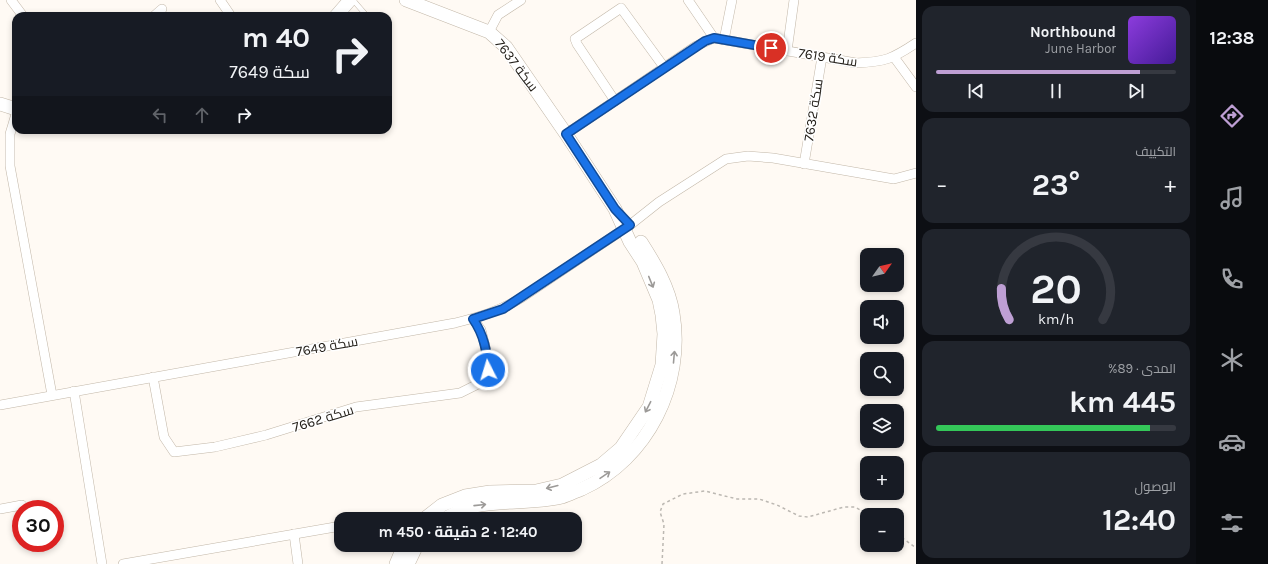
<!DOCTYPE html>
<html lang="ar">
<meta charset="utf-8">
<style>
:root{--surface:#171b24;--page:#20242c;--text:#f1f3f6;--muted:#9ea1a6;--line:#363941;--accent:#be9fd4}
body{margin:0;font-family:Karla,Cairo,sans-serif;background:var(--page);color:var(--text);direction:rtl;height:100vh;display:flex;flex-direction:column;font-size:15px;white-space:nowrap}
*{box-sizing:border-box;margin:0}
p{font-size:13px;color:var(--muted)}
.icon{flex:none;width:22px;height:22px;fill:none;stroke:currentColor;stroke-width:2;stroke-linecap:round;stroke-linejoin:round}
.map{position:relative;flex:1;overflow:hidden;direction:ltr}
.side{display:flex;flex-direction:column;gap:6px;padding:6px;background:#0d0f14;width:280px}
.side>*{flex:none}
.guide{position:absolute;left:12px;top:12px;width:380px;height:122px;border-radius:12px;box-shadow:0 2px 6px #0003;direction:rtl;background:#171b24;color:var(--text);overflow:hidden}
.needle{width:26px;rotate:56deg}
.buttons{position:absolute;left:860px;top:248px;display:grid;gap:8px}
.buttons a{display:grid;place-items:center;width:44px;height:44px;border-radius:8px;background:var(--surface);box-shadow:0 2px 6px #0003;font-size:20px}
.speed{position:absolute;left:12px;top:500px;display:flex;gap:8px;font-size:20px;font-weight:700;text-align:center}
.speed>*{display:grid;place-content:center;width:52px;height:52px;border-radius:50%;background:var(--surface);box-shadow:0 2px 6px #0003;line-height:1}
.speed .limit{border:6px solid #d22;background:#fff;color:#111}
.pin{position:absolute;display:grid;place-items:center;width:34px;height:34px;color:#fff;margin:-17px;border:2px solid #fff;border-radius:50%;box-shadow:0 1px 4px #0007}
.me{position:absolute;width:44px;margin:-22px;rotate:355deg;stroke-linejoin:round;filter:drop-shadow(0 0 3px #0008)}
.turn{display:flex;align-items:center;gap:14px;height:84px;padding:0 16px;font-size:18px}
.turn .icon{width:52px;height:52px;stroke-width:2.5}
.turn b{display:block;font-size:28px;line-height:34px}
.lanes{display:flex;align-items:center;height:38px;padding:0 16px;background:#0003;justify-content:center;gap:20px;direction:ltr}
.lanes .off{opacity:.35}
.big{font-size:30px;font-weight:700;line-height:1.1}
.side .widget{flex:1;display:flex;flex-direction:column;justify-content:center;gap:6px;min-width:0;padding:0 14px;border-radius:12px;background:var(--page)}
.side .dial{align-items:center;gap:0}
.dial svg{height:104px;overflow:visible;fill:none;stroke:var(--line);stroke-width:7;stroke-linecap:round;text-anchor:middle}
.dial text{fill:var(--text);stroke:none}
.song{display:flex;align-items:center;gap:12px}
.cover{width:48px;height:48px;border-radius:6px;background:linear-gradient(135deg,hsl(270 70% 55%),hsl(260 70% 35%))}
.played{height:4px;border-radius:2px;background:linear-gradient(90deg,var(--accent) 85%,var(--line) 85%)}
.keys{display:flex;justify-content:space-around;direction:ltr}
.heat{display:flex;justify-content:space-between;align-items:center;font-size:22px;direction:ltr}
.charge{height:6px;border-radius:3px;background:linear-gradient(90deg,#34c759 89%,var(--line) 0)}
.trip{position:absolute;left:334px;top:512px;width:248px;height:40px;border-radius:12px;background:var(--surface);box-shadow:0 2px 6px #0003;font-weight:700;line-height:40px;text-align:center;direction:rtl}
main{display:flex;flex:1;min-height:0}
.dock{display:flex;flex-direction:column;width:72px;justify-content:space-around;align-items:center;background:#090b0e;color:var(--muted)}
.dock .icon{width:28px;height:28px}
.dock .on{color:var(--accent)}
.dock b{font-size:18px;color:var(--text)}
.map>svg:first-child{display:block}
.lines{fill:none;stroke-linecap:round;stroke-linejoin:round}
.lane-casing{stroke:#c2b7a8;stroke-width:5.5}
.street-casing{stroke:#c2b7a8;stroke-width:10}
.secondary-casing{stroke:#c2b7a8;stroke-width:14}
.path{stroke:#bcb8b2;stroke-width:1.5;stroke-dasharray:3 3;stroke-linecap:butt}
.lane{stroke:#fff;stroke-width:4.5}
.street{stroke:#fff;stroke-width:9}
.secondary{stroke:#fff;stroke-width:13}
.oneway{stroke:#9c9a98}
.route-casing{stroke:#114b97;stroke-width:10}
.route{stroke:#1a73e8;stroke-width:7}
.labels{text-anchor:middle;stroke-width:3;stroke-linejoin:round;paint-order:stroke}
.street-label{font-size:14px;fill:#231f19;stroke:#fff}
</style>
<main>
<nav class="dock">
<b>12:38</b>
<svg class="icon on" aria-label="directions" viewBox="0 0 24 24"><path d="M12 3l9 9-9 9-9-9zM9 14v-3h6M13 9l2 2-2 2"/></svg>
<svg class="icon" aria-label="music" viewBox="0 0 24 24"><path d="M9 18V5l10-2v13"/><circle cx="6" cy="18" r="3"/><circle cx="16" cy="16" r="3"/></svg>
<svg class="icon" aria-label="phone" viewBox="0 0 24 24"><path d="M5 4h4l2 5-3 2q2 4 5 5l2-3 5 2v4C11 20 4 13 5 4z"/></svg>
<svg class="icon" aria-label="climate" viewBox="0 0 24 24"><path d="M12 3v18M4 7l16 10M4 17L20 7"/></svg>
<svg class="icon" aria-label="car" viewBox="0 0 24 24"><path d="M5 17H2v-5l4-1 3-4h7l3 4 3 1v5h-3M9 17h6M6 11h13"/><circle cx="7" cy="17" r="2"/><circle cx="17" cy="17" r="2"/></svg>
<svg class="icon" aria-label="filters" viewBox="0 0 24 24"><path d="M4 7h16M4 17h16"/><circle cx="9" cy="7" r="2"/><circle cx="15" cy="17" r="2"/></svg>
</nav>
<section class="side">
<div class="widget">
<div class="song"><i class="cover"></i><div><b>Northbound</b><p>June Harbor</p></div></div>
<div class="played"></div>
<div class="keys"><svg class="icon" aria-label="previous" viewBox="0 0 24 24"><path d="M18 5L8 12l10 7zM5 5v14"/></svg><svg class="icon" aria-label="pause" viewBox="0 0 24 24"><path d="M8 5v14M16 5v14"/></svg><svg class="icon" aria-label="next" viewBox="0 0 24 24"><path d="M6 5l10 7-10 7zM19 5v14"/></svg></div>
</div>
<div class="widget"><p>التكييف</p>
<div class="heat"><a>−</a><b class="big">23°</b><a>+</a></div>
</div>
<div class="widget dial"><svg viewBox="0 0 100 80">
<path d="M14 69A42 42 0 1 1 86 69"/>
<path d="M14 69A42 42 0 0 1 8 45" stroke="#be9fd4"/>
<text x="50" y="56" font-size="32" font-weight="700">20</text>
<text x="50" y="72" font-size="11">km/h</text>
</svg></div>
<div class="widget"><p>المدى · 89%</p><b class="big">445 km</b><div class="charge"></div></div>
<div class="widget"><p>الوصول</p><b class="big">12:40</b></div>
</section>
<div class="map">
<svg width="916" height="564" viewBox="0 0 916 564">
<rect width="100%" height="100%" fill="#fffaf4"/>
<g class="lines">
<g class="lane-casing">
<polyline id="lane" points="353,0 367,16"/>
</g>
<g class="street-casing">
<g id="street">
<polyline points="11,0 23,16"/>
<polyline points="220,0 231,16"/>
<polyline points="688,0 714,38"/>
<polyline points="154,16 162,9"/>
<polyline points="489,32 498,15 521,0"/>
<polyline points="724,40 732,0"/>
<polyline points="787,51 794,0"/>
<polyline points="894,57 916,87"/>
<polyline points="615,101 577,44 575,39 621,8 664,67"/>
<polyline points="16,114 10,134 10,166 52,395"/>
<path d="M566 134 696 46 714 38 856 63C885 62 892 59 916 43"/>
<polyline points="804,164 822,57"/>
<polyline points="153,377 164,437 174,452 215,447 266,435 356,407 460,393 478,384 488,371 487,354 481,330 473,319"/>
<polyline points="74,391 102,564"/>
<path d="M0 405 455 323C479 317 500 311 521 298L630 225 659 202 726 159 748 156 773 158 894 179 916 173"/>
<polyline points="0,509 22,505"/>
<polyline points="294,534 298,564"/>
<polyline points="123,564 341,526"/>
</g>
</g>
<g class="secondary-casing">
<g id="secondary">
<polyline points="406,0 489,32 506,47 566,134 615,209 630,242 643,262 659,300 662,315 664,334 662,365 649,407 621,448 601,465 562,485 536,491 490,492 465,496 442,505 424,519"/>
<polyline points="336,16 350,0"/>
<polyline points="0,104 16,109"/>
<path d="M444 519C453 514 464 508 475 506 503 500 533 504 562 497 569 495 576 491 582 489 648 459 685 384 673 313 669 287 655 264 641 242"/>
<polyline points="396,564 404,545"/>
<polyline points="408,564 417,545"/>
</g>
</g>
<g class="path">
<polyline points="897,534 916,548"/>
<polyline points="662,564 664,524 660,512 663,504 683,494 705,491 737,499 759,499 777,505 799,516 808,517 844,507 855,507 869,515"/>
</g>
<use href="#lane" class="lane"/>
<use href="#street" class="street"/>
<use href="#secondary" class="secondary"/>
</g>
<defs><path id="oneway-shaft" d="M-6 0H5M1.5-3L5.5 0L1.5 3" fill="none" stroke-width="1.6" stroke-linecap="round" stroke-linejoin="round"/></defs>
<g class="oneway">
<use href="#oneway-shaft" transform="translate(651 282) rotate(68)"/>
<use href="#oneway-shaft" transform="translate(674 357) rotate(-85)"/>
<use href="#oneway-shaft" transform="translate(648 407) rotate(117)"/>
<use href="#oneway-shaft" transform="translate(605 475) rotate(-34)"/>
<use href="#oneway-shaft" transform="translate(552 487) rotate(166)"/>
<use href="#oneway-shaft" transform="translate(480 505) rotate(-6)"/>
</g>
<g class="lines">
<g class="route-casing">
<path id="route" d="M488 370C487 351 484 335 473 319L503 309 630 225 615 209 566 134 705 41 714 38 771 48"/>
</g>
<use href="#route" class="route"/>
</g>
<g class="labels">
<g class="street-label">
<text transform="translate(828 57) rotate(9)" y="5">سكة 7619</text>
<text transform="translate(517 65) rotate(53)" y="5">سكة 7637</text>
<text transform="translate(813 110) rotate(-81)" y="5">سكة 7632</text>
<text transform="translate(327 346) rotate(-10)" y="5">سكة 7649</text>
<text transform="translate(323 418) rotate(-17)" y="5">سكة 7662</text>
</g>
</g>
</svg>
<div class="buttons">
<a><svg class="needle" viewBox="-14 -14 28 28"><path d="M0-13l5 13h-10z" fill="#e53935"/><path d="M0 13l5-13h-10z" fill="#9ea1a6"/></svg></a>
<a><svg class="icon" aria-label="sound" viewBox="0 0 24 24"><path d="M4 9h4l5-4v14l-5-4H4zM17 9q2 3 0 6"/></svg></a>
<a><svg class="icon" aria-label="search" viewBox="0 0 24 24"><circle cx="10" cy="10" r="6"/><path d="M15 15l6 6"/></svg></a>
<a><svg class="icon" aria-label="layers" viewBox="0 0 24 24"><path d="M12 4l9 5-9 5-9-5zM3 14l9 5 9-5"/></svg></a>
<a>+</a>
<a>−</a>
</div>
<div class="speed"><div class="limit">30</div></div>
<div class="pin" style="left:771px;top:48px;background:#d93025"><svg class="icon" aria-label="arrive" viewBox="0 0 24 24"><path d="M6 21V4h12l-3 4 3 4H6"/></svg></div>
<svg class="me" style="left:488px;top:370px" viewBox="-20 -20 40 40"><circle r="17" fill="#1a73e8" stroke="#fff" stroke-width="3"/><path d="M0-11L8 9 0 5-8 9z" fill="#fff"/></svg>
<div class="trip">12:40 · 2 دقيقة · 450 m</div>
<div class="guide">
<div class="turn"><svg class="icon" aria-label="right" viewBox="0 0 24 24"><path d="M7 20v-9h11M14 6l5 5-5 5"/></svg><div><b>40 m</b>سكة 7649</div></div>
<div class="lanes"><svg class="icon off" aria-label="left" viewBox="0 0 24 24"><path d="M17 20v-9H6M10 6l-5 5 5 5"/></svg><svg class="icon off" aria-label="ahead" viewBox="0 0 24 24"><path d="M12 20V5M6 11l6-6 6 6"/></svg><svg class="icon" aria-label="right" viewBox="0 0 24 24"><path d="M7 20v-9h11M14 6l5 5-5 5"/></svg></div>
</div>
</div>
</main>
